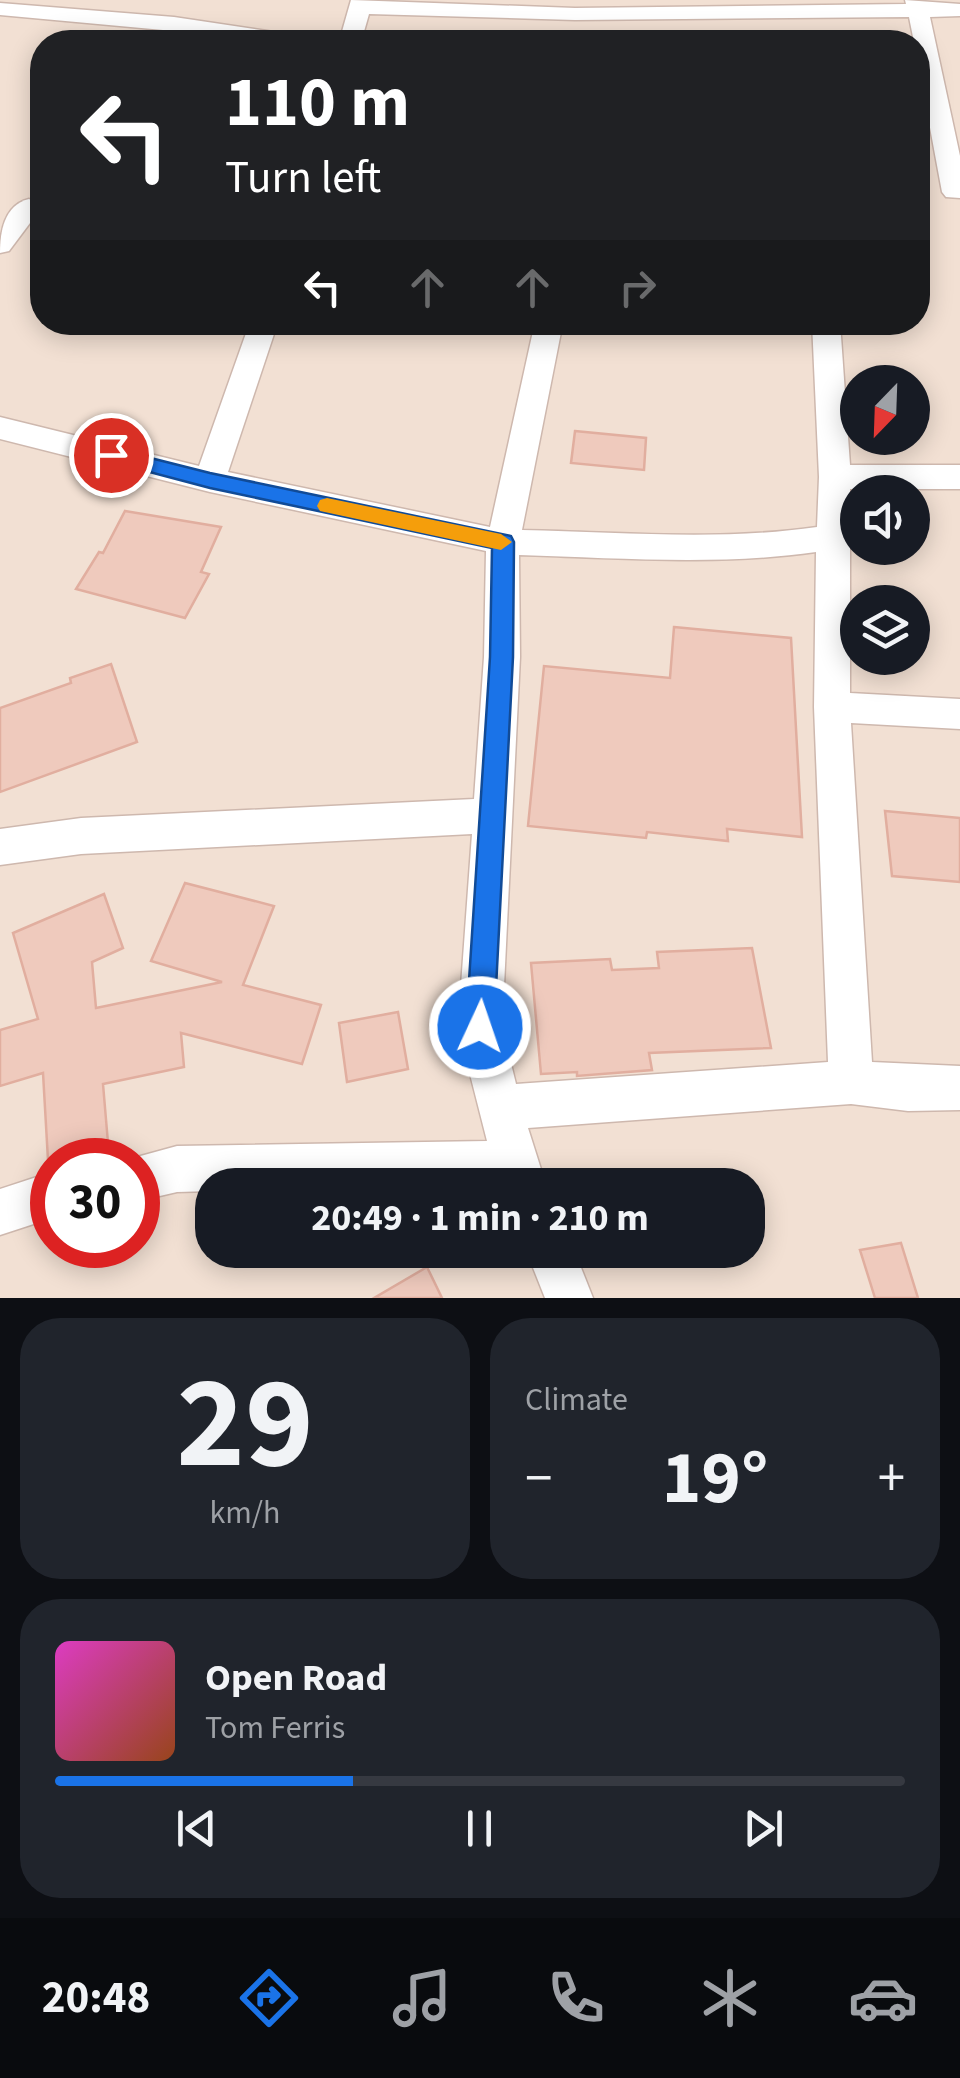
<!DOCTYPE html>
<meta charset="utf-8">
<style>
:root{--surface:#171b24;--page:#20242c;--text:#f1f3f6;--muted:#9ea1a6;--line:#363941;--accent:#1a73e8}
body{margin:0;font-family:"Source Sans 3",sans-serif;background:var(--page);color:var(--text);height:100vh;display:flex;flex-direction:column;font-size:38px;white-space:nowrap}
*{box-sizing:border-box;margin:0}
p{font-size:32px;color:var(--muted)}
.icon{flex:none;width:55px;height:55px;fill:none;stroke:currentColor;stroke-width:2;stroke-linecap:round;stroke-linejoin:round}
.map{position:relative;height:1298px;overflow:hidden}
.drawer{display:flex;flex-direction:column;gap:20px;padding:20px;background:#0d0f14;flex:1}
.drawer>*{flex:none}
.top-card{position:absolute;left:30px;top:30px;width:900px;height:305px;border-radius:40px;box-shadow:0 5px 25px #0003;background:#202124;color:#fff;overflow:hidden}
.needle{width:65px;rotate:203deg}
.controls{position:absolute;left:840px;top:365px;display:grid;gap:20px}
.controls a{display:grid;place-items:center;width:90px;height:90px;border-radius:50%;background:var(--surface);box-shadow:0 5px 25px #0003;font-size:50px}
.speed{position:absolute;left:30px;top:1138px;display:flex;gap:20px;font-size:50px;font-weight:700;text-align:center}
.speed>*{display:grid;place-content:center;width:130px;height:130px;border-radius:50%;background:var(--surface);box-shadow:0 5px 25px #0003;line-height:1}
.speed .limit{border:15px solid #d22;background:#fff;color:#111}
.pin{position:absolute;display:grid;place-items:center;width:85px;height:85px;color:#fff;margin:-42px;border:5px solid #fff;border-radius:50%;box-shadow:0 2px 10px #0007}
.me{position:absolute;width:110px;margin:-55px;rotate:3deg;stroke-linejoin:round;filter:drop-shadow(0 0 8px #0008)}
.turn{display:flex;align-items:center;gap:35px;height:210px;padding:0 30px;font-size:45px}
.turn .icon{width:130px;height:130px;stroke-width:2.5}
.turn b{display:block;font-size:70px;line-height:85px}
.lanes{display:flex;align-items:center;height:95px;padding:0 30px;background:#0003;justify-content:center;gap:50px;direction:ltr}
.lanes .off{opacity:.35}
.big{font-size:75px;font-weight:700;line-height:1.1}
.drawer .widget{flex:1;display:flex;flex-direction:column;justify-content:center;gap:15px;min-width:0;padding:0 35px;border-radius:40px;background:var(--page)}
.drawer .dial{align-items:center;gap:0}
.dial b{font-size:130px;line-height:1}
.song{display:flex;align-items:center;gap:30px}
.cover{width:120px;height:120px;border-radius:15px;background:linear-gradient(135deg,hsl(310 70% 55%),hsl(20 70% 35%))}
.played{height:10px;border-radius:5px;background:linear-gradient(90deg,var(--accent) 35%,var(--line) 35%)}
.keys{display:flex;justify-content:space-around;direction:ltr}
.heat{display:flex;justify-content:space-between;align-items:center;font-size:55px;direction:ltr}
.drawer .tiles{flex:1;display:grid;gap:20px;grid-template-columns:1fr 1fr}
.widget:last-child{grid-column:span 2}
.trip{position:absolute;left:195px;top:1168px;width:570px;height:100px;border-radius:40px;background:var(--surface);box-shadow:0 5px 25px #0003;font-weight:700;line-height:100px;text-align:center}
.tab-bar{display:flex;height:160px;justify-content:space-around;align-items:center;background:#090b0e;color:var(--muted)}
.tab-bar .icon{width:70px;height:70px}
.tab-bar .on{color:var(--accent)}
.tab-bar b{font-size:45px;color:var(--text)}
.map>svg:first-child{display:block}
.residential{fill:#f2e0d3;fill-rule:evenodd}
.building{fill:#efcabd;stroke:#e1ae9f;stroke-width:2.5}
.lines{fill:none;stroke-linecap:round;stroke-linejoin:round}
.street-casing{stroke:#ceb8ae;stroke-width:3}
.street{fill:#fff;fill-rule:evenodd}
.route{fill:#1a73e8;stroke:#114b97;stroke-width:2.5}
.slow{fill:#f59e0b}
</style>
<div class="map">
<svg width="960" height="1298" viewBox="0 0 960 1298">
<rect width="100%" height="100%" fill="#fbefe4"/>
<path class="residential" d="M0 0H960V1298H0ZM42 42H918V322H42ZM858 382H912V438H858ZM858 492H912V548H858ZM858 602H912V658H858ZM52 1160H138V1245H52ZM212 1185H748V1250H212Z"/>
<g class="building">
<polygon points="575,431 646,438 644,470 571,463"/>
<polygon points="125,511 221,527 201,572 209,574 185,618 76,589 99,552 103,553"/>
<polygon points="674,627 791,638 802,837 727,829 728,841 647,832 646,838 528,826 544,666 670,678"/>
<polygon points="111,664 137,742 0,792 0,708 71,683 70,678"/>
<polygon points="885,811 960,818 960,882 892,876"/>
<polygon points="185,883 274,906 243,985 321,1005 302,1064 181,1033 184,1067 103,1084 108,1143 48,1160 43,1073 0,1086 0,1030 38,1019 13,933 104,894 123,948 92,962 96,1008 222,982 151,961"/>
<polygon points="752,948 771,1048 649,1053 652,1070 577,1076 577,1072 541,1074 531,963 610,959 612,970 659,968 657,952"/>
<polygon points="398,1012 408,1069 347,1082 339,1023"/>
<polygon points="901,1243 918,1298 875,1298 860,1250"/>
<polygon points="427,1267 442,1298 374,1298"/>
</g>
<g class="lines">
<g class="street-casing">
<g id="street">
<polygon points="351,0 575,8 906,4 905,0 960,4 960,16 930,17 960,156 960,198 946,197 942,192 918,63 918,42 914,42 909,17 575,20 369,14 361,42 339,42"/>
<polygon points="0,3 174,17 294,35 305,42 253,42 174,31 0,15"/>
<path d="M29 199 42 207 9 251 0 253C0 232 4 205 29 199Z"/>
<path d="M250 322H278L228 472 490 527 535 322H563L522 530C620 532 720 541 817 527L819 477 812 322H840L850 465H960V489H850V693L960 699V729L851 723 872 1062 960 1066V1110L908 1111 851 1104 528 1128 546 1185H212V1191L177 1192 138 1201V1160H126L177 1146 487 1141 458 1027 472 834 81 854 0 865V829L81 818 474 799 484 657 486 551 210 492 0 439V417L199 466ZM816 552 814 707 828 1062 516 1084 502 1027 520 657 519 555C618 558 719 566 816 552Z"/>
<polygon points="52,1172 52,1218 0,1235 0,1189"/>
<polygon points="526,1250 574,1250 593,1298 545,1298"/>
</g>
</g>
<use href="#street" class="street"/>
</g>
<polygon class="route" points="111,448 210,473 511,536 514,542 513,657 494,1027 490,1037 480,1041 470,1037 466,1027 490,657 492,548 210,488 104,460 101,455"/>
<polygon class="slow" points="327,498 501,534 512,542 501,550 320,511 317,506 320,500"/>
</svg>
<div class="controls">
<a><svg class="needle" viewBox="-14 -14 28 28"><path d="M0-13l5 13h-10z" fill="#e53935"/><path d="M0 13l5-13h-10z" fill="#9ea1a6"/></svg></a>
<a><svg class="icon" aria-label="sound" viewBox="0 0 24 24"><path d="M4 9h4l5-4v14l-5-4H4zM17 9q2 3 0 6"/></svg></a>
<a><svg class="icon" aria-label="layers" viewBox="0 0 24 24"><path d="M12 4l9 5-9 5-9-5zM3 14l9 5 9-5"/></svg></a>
</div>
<div class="speed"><div class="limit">30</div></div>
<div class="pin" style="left:111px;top:455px;background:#d93025"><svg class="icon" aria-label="arrive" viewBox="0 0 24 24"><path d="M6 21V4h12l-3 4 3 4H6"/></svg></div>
<svg class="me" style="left:480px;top:1027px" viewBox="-20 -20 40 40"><circle r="17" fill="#1a73e8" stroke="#fff" stroke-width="3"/><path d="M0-11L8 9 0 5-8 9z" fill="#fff"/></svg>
<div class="trip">20:49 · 1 min · 210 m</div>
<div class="top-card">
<div class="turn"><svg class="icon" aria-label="left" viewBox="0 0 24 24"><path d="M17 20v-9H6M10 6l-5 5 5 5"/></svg><div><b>110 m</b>Turn left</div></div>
<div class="lanes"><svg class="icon" aria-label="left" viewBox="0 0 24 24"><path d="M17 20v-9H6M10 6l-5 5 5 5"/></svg><svg class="icon off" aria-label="ahead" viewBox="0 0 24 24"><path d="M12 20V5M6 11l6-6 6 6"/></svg><svg class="icon off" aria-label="ahead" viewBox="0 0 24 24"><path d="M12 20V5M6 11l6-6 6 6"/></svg><svg class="icon off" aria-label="right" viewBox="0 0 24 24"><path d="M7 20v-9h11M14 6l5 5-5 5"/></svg></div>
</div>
</div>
<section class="drawer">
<div class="tiles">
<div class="widget dial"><b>29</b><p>km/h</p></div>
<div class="widget"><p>Climate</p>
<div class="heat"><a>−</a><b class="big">19°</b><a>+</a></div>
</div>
<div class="widget">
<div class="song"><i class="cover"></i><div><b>Open Road</b><p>Tom Ferris</p></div></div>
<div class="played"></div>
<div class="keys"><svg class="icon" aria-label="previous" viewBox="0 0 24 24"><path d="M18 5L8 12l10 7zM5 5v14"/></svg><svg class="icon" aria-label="pause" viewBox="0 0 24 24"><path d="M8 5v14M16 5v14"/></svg><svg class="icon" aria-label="next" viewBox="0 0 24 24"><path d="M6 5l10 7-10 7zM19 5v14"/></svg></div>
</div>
</div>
</section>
<nav class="tab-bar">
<b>20:48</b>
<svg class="icon on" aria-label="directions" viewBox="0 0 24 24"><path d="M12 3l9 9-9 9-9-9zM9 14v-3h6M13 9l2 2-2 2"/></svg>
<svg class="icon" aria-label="music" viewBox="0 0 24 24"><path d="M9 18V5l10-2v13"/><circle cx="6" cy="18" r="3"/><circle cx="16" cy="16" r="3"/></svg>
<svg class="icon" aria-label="phone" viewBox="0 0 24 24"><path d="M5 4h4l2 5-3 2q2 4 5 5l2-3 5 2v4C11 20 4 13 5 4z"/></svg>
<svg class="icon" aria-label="climate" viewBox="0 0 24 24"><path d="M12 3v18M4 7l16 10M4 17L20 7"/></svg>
<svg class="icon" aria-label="car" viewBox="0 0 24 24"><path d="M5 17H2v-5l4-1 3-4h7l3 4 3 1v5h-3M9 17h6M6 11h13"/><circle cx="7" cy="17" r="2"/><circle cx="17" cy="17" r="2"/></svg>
</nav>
